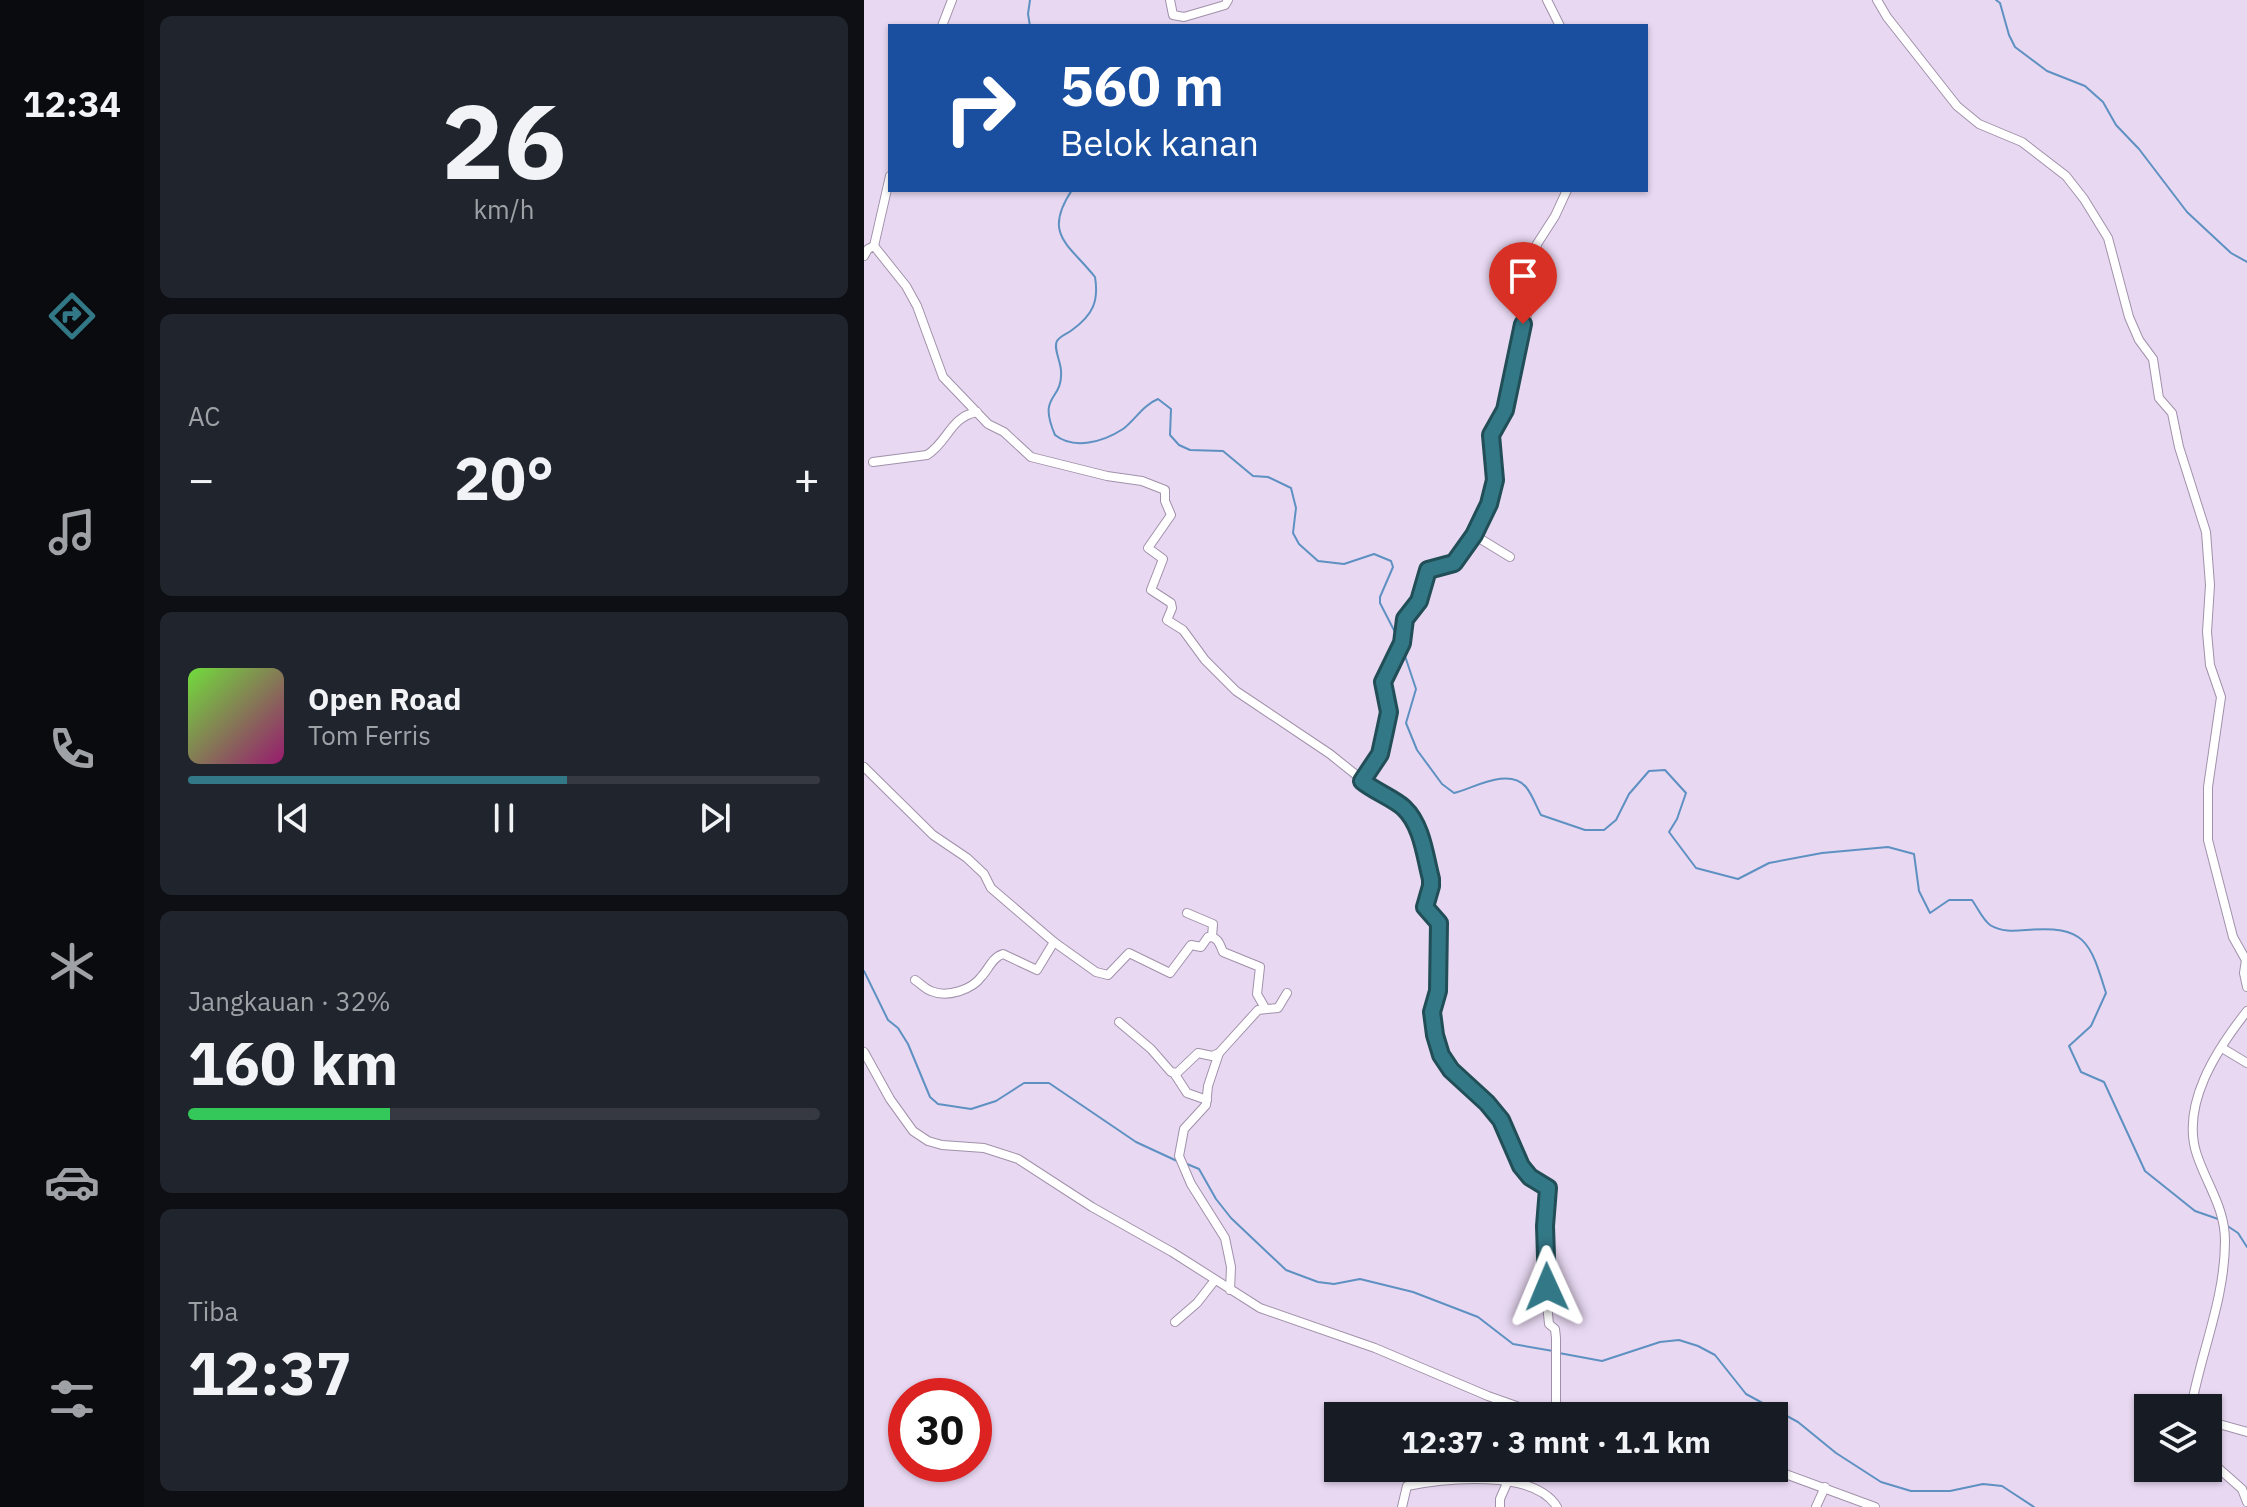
<!DOCTYPE html>
<html lang="id">
<meta charset="utf-8">
<style>
:root{--surface:#171b24;--page:#20242c;--text:#f1f3f6;--muted:#9ea1a6;--line:#363941;--accent:#337886}
body{margin:0;font-family:"IBM Plex Sans",sans-serif;background:var(--page);color:var(--text);height:100vh;display:flex;flex-direction:column;font-size:30px;white-space:nowrap}
*{box-sizing:border-box;margin:0}
p{font-size:26px;color:var(--muted)}
.icon{flex:none;width:44px;height:44px;fill:none;stroke:currentColor;stroke-width:2;stroke-linecap:round;stroke-linejoin:round}
.map{position:relative;flex:1;overflow:hidden}
.panel{display:flex;flex-direction:column;gap:16px;padding:16px;background:#0d0f14;width:720px}
.panel>*{flex:none}
.guide{position:absolute;left:24px;top:24px;width:760px;height:168px;border-radius:0px;box-shadow:0 2px 6px #0004;background:#1a4fa0;color:#fff;overflow:hidden}
.fabs{position:absolute;left:1270px;top:1394px;display:grid;gap:16px}
.fabs a{display:grid;place-items:center;width:88px;height:88px;border-radius:0px;background:var(--surface);box-shadow:0 2px 6px #0004;font-size:40px}
.speed{position:absolute;left:24px;top:1378px;display:flex;gap:16px;font-size:40px;font-weight:700;text-align:center}
.speed>*{display:grid;place-content:center;width:104px;height:104px;border-radius:50%;background:var(--surface);box-shadow:0 2px 6px #0004;line-height:1}
.speed .limit{border:12px solid #d22;background:#fff;color:#111}
.pin{position:absolute;display:grid;place-items:center;width:68px;height:68px;color:#fff;margin:-82px -34px;border-radius:50% 50% 50% 0;rotate:-45deg;box-shadow:0 0 8px #0007}
.pin .icon{rotate:45deg}
.me{position:absolute;width:88px;margin:-44px;rotate:359deg;stroke-linejoin:round;filter:drop-shadow(0 0 6px #0008)}
.turn{display:flex;align-items:center;gap:28px;height:168px;padding:0 40px;font-size:36px}
.turn .icon{width:104px;height:104px;stroke-width:2.5}
.turn b{display:block;font-size:56px;line-height:68px}
.big{font-size:60px;font-weight:700;line-height:1.1}
.panel .widget{flex:1;display:flex;flex-direction:column;justify-content:center;gap:12px;min-width:0;padding:0 28px;border-radius:12px;background:var(--page)}
.panel .dial{align-items:center;gap:0}
.dial b{font-size:104px;line-height:1}
.song{display:flex;align-items:center;gap:24px}
.cover{width:96px;height:96px;border-radius:12px;background:linear-gradient(135deg,hsl(100 70% 55%),hsl(320 70% 35%))}
.played{height:8px;border-radius:4px;background:linear-gradient(90deg,var(--accent) 60%,var(--line) 60%)}
.keys{display:flex;justify-content:space-around;direction:ltr}
.heat{display:flex;justify-content:space-between;align-items:center;font-size:44px;direction:ltr}
.charge{height:12px;border-radius:6px;background:linear-gradient(90deg,#34c759 32%,var(--line) 0)}
.trip{position:absolute;left:460px;top:1402px;width:464px;height:80px;border-radius:0px;background:var(--surface);box-shadow:0 2px 6px #0004;font-weight:700;line-height:80px;text-align:center}
main{display:flex;flex:1;min-height:0}
.tab-bar{display:flex;flex-direction:column;width:144px;justify-content:space-around;align-items:center;background:#090b0e;color:var(--muted)}
.tab-bar .icon{width:56px;height:56px}
.tab-bar .selected{color:var(--accent)}
.tab-bar b{font-size:36px;color:var(--text)}
.map>svg:first-child{display:block}
.lines{fill:none;stroke-linecap:round;stroke-linejoin:round}
.stream{stroke:#5e91c2;stroke-width:2}
.minor-casing{stroke:#a191aa;stroke-width:10}
.minor{stroke:#fff;stroke-width:8}
.route-casing{stroke:#214e57;stroke-width:20}
.route{stroke:#337886;stroke-width:14}
</style>
<main>
<nav class="tab-bar">
<b>12:34</b>
<svg class="icon selected" aria-label="directions" viewBox="0 0 24 24"><path d="M12 3l9 9-9 9-9-9zM9 14v-3h6M13 9l2 2-2 2"/></svg>
<svg class="icon" aria-label="music" viewBox="0 0 24 24"><path d="M9 18V5l10-2v13"/><circle cx="6" cy="18" r="3"/><circle cx="16" cy="16" r="3"/></svg>
<svg class="icon" aria-label="phone" viewBox="0 0 24 24"><path d="M5 4h4l2 5-3 2q2 4 5 5l2-3 5 2v4C11 20 4 13 5 4z"/></svg>
<svg class="icon" aria-label="climate" viewBox="0 0 24 24"><path d="M12 3v18M4 7l16 10M4 17L20 7"/></svg>
<svg class="icon" aria-label="car" viewBox="0 0 24 24"><path d="M5 17H2v-5l4-1 3-4h7l3 4 3 1v5h-3M9 17h6M6 11h13"/><circle cx="7" cy="17" r="2"/><circle cx="17" cy="17" r="2"/></svg>
<svg class="icon" aria-label="filters" viewBox="0 0 24 24"><path d="M4 7h16M4 17h16"/><circle cx="9" cy="7" r="2"/><circle cx="15" cy="17" r="2"/></svg>
</nav>
<section class="panel">
<div class="widget dial"><b>26</b><p>km/h</p></div>
<div class="widget"><p>AC</p>
<div class="heat"><a>−</a><b class="big">20°</b><a>+</a></div>
</div>
<div class="widget">
<div class="song"><i class="cover"></i><div><b>Open Road</b><p>Tom Ferris</p></div></div>
<div class="played"></div>
<div class="keys"><svg class="icon" aria-label="previous" viewBox="0 0 24 24"><path d="M18 5L8 12l10 7zM5 5v14"/></svg><svg class="icon" aria-label="pause" viewBox="0 0 24 24"><path d="M8 5v14M16 5v14"/></svg><svg class="icon" aria-label="next" viewBox="0 0 24 24"><path d="M6 5l10 7-10 7zM19 5v14"/></svg></div>
</div>
<div class="widget"><p>Jangkauan · 32%</p><b class="big">160 km</b><div class="charge"></div></div>
<div class="widget"><p>Tiba</p><b class="big">12:37</b></div>
</section>
<div class="map">
<svg width="1383" height="1507" viewBox="0 0 1383 1507">
<rect width="100%" height="100%" fill="#e8d8f2"/>
<g class="lines">
<g class="stream">
<polyline points="166,0 164,14 166,26"/>
<polyline points="1132,0 1136,3 1145,35 1151,47 1183,71 1221,86 1239,102 1252,125 1275,149 1323,212 1367,253 1383,262"/>
<path d="M208 190C178 235 205 244 231 277 235 301 229 315 208 330 203 334 196 336 193 341 189 348 197 362 197 371 199 402 173 393 191 435 210 450 239 442 259 429 271 420 279 405 294 399L307 409 306 435 315 445 326 450 359 451 389 476 404 477 427 488 432 508 429 533 435 544 454 561 480 564 510 554 527 561 529 567 516 597V603L534 638"/>
<path d="M538 647 552 689 542 723 553 750 578 784 590 793C610 788 645 767 662 787 668 794 672 806 677 815L721 830H740L752 820 765 794 785 771 801 770 822 793 813 819 805 832 832 868 874 879 905 863 958 853 1024 847 1050 854 1055 891 1066 913 1085 900H1108C1113 907 1119 920 1126 925 1137 932 1150 931 1162 930 1221 925 1226 941 1242 993L1227 1026 1205 1046 1217 1072 1240 1082 1281 1171 1331 1211 1354 1219"/>
<polyline points="0,971 24,1020 34,1028 44,1044 66,1097 74,1104 107,1109 132,1101 160,1083 185,1083 272,1142 313,1161"/>
<polyline points="323,1164 335,1169 352,1199 367,1218 422,1270 454,1282 470,1284 496,1279 549,1292 614,1317 649,1344 689,1351"/>
<polyline points="1362,1225 1374,1233 1383,1247"/>
<polyline points="695,1353 738,1361 796,1342 815,1340 834,1346 851,1355 882,1394 934,1422 972,1453 1017,1482 1047,1491 1086,1491 1119,1484 1138,1486 1170,1507"/>
</g>
<g class="minor-casing">
<g id="minor">
<polyline points="306,0 309,15 320,17 361,5 364,0"/>
<polyline points="683,0 696,26"/>
<polyline points="1013,0 1023,17 1093,106 1115,124 1158,142 1202,176 1220,199 1244,238 1265,317 1275,340 1289,359 1295,398 1308,413 1315,447 1342,532 1346,585 1343,632 1346,665 1357,697 1344,787 1344,840 1369,937 1383,962"/>
<polyline points="78,26 88,0"/>
<polyline points="10,246 26,176"/>
<polyline points="0,256 4,249 10,246 42,286 53,306 79,377 124,424 140,432 167,457 243,476 278,481 301,490 301,501 307,515 284,548 299,559 287,590 307,603 308,608 303,620 319,630 341,660 372,691 466,754 517,795 539,807 554,830 567,879 567,886 561,907 575,923 574,991 568,1012 571,1035 577,1055 587,1070 623,1103 637,1120 657,1166 666,1177 684,1188 681,1226 684,1314 685,1324 691,1329 692,1338 692,1414"/>
<path d="M9 462 63 455C84 442 86 417 113 412"/>
<polyline points="610,535 646,557"/>
<path d="M0 767 69 835 103 858 120 874 127 888 190 942 173 970 139 954C129 957 125 968 118 976 108 990 83 998 67 991 61 989 56 983 51 980"/>
<polyline points="498,781 516,754 525,712 519,682 538,643 541,619 555,601 564,570 590,563 610,535 625,504 631,480 627,435 641,410 665,306 673,244 691,216 703,190"/>
<polyline points="323,913 349,924 348,937"/>
<path d="M190 942 232 972 244 975 265 953 306 973 327 945 337 947 344 937C354 936 356 945 359 952L396 967 393 994 401 1008"/>
<polyline points="1382,960 1380,973 1383,987"/>
<polyline points="255,1022 287,1049 307,1072 313,1073 334,1053 348,1056 355,1053 394,1010 414,1008 423,993"/>
<polyline points="1358,1048 1383,1063"/>
<polyline points="0,1052 26,1099 49,1131 64,1141 78,1145 120,1148 154,1159 228,1207 308,1252 396,1308 511,1348 624,1396 658,1408 700,1416"/>
<polyline points="355,1053 344,1086 342,1105 320,1129 315,1156 327,1184 361,1238 367,1267 366,1290"/>
<polyline points="310,1073 323,1093 343,1100"/>
<polyline points="311,1322 333,1303 351,1280"/>
<path d="M1327 1408C1337 1352 1361 1299 1361 1241 1361 1208 1343 1185 1333 1155 1316 1105 1353 1049 1383 1011"/>
<polyline points="1344,1421 1383,1432"/>
<polyline points="1344,1459 1378,1489 1383,1502"/>
<polyline points="905,1468 1011,1507"/>
<path d="M538 1507 543 1486C582 1478 670 1469 693 1507"/>
<polyline points="636,1507 636,1499 643,1483"/>
<polyline points="952,1507 961,1487"/>
</g>
</g>
<use href="#minor" class="minor"/>
</g>
<g class="lines">
<g class="route-casing">
<path id="route" d="M659 324 641 410 627 435 631 480 625 504 610 535 590 563 564 570 555 601 541 619 538 643 519 682 525 712 521 731 516 754 498 781C510 791 531 799 540 808 558 825 561 856 567 879V886L561 907 575 923 574 991 568 1012 571 1035 577 1055 587 1070 623 1103 637 1120 657 1166 666 1177 684 1188 681 1226 683 1287"/>
</g>
<use href="#route" class="route"/>
</g>
</svg>
<div class="fabs">
<a><svg class="icon" aria-label="layers" viewBox="0 0 24 24"><path d="M12 4l9 5-9 5-9-5zM3 14l9 5 9-5"/></svg></a>
</div>
<div class="speed"><div class="limit">30</div></div>
<div class="pin" style="left:659px;top:324px;background:#d93025"><svg class="icon" aria-label="arrive" viewBox="0 0 24 24"><path d="M6 21V4h12l-3 4 3 4H6"/></svg></div>
<svg class="me" style="left:683px;top:1287px" viewBox="-20 -20 40 40"><path d="M0-17L14 15 0 8-14 15z" fill="#337886" stroke="#fff" stroke-width="4"/></svg>
<div class="trip">12:37 · 3 mnt · 1.1 km</div>
<div class="guide">
<div class="turn"><svg class="icon" aria-label="right" viewBox="0 0 24 24"><path d="M7 20v-9h11M14 6l5 5-5 5"/></svg><div><b>560 m</b>Belok kanan</div></div>
</div>
</div>
</main>
